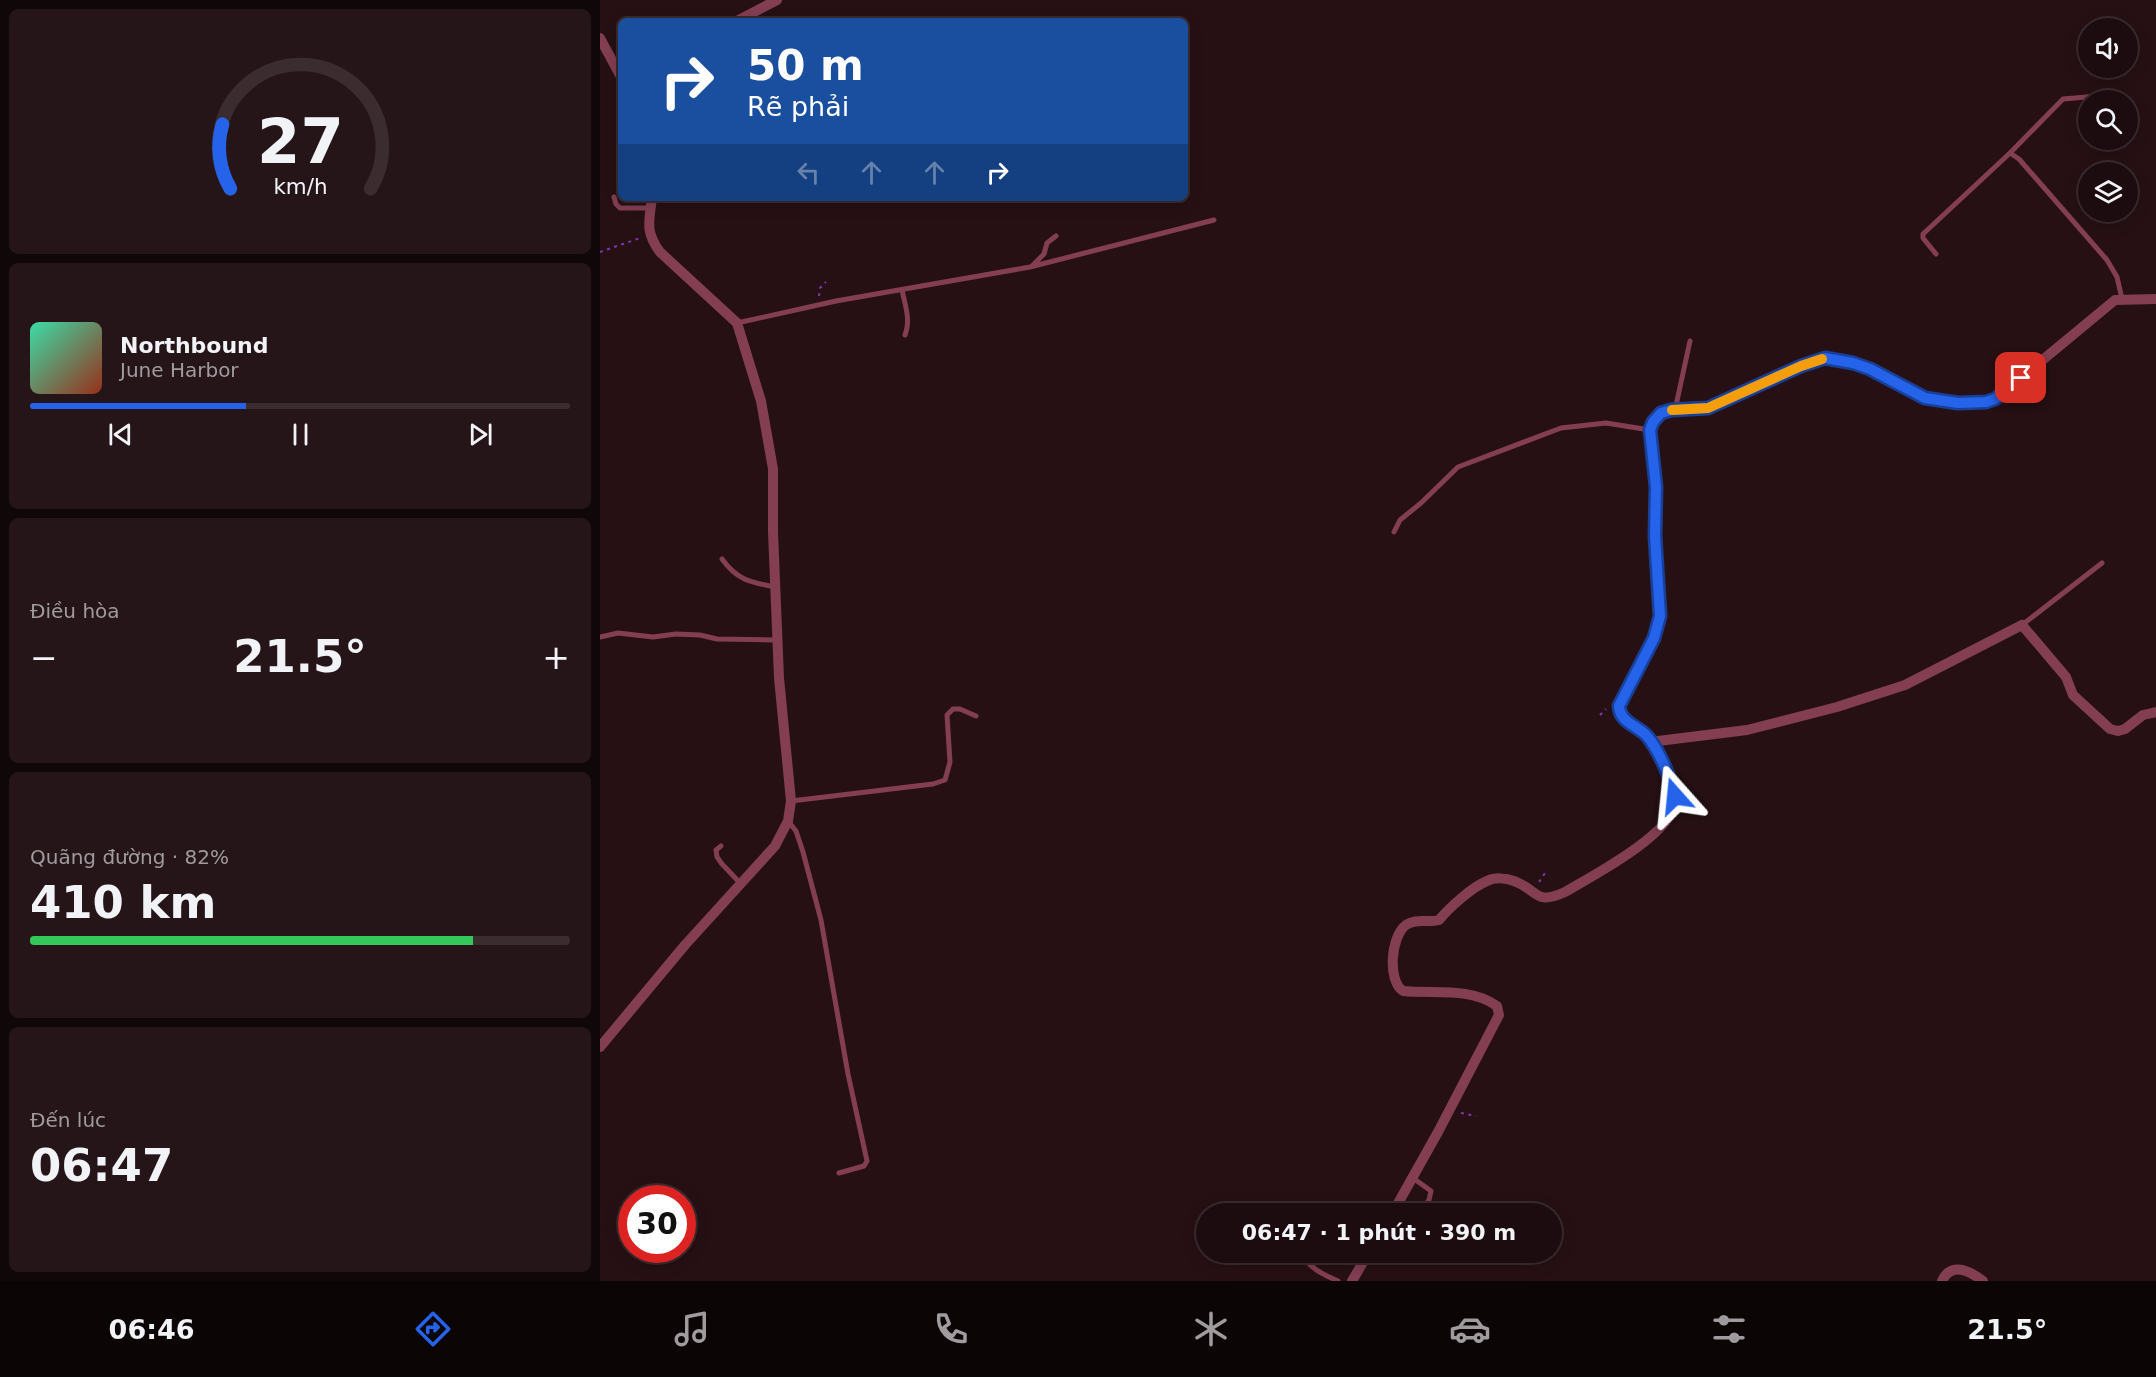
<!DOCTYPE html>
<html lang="vi">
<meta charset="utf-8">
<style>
:root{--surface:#1c0c0f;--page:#251518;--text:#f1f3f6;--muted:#a09b9e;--line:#3a2c2f;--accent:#2563eb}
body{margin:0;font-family:"DejaVu Sans",sans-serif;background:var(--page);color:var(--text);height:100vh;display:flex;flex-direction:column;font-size:22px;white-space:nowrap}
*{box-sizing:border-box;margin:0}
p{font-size:20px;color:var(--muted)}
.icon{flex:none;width:33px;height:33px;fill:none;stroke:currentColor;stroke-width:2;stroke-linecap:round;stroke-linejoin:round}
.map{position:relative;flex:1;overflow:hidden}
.sheet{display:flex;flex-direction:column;gap:9px;padding:9px;background:#0f0708;width:600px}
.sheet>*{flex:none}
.guide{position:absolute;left:18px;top:18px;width:570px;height:183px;border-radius:9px;box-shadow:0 3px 15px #0003,0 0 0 2px var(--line);background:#1a4fa0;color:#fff;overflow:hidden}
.controls{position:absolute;left:1478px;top:18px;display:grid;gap:12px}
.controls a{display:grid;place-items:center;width:60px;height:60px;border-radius:50%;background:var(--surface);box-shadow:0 3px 15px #0003,0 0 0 2px var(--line);font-size:30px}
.speed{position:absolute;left:18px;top:1185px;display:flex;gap:12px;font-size:30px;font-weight:700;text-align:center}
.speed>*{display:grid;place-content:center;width:78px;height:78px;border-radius:50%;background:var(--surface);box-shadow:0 3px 15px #0003,0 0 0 2px var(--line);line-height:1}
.speed .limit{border:9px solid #d22;background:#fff;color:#111}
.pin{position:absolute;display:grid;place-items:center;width:51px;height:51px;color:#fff;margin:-26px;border-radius:12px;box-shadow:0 3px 9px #0006}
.me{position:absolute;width:66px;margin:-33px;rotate:342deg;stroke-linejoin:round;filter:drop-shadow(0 0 4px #0008)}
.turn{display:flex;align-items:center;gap:21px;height:126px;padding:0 30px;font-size:27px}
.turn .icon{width:78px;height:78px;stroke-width:2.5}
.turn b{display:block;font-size:42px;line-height:51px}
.lanes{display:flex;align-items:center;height:57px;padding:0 30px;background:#0003;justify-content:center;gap:30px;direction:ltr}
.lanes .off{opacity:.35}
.big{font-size:45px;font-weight:700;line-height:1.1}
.sheet .tile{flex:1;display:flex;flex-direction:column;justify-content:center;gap:9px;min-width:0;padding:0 21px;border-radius:9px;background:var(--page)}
.sheet .dial{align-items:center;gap:0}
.dial svg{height:156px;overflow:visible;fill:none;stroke:var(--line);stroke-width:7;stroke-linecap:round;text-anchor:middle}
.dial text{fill:var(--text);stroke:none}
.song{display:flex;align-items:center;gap:18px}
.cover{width:72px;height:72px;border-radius:9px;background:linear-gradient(135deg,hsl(160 70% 55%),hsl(10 70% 35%))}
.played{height:6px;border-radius:3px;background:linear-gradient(90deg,var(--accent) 40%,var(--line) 40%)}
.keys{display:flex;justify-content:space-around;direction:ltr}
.heat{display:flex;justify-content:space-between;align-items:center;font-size:33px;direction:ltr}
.charge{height:9px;border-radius:4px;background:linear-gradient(90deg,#34c759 82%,var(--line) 0)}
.trip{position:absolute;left:596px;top:1203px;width:366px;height:60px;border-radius:30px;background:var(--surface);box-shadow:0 3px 15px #0003,0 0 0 2px var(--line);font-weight:700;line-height:60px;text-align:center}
.menu{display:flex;height:96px;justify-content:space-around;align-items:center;background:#0b0506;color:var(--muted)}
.menu .icon{width:42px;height:42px}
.menu .selected{color:var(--accent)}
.menu b{font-size:27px;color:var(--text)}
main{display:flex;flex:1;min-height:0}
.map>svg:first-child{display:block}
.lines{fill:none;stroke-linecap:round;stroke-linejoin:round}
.path{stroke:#8235b3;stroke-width:2;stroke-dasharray:3 4.5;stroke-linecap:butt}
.lane{stroke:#833e52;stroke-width:5}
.street{stroke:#833e52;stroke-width:10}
.route-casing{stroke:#184099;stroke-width:15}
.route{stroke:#2563eb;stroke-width:10}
.slow{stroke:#f59e0b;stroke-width:10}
</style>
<main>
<section class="sheet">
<div class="tile dial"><svg viewBox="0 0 100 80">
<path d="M14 69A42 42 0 1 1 86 69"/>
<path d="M14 69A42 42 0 0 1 10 36" stroke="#2563eb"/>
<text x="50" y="56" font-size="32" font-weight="700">27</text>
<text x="50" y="72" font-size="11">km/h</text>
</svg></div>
<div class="tile">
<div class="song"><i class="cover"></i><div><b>Northbound</b><p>June Harbor</p></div></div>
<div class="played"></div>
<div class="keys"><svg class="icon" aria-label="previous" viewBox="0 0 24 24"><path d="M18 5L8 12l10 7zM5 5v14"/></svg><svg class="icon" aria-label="pause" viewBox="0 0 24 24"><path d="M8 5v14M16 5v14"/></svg><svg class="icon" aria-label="next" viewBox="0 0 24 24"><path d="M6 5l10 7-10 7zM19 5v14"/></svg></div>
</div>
<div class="tile"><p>Điều hòa</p>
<div class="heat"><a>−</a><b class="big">21.5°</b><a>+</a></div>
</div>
<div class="tile"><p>Quãng đường · 82%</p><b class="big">410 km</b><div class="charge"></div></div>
<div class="tile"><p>Đến lúc</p><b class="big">06:47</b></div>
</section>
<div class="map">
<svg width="1556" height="1281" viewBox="0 0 1556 1281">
<rect width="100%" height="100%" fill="#261014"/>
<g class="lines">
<g class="path">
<polyline points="0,252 40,238"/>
<polyline points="219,296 220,288 226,282"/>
<polyline points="1000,715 1006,709"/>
<polyline points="939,882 947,870"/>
<polyline points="861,1113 876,1116"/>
</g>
<g class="lane">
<polyline points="1510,95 1463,99 1410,153 1419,159 1507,260 1517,277 1522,299"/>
<polyline points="14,197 16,204 20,208 50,208"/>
<polyline points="1336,254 1323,238 1323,234 1410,153"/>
<polyline points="432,266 444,254 447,243 456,236"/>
<path d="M302 290C305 305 311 320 305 335"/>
<polyline points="137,323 236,301 430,267 614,220"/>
<polyline points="1075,410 1090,341"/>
<polyline points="794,532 800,520 821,503 858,467 961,428 1006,423 1050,430"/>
<path d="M122 559C138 581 151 582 175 587"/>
<polyline points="1422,625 1502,563"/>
<polyline points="0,637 18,633 53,637 76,634 100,635 117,639 177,640"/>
<polyline points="191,801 333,784 345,780 350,762 347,715 353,709 360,709 376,716"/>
<polyline points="188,821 196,831 203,852 221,920 248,1074 267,1161 264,1166 239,1173"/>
<polyline points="121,846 116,850 117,857 122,864 141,884"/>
<polyline points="813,1178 831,1191 829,1200 820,1212"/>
<path d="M700 1252C709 1268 722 1274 738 1281"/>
</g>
<g class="street">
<polyline points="137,21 177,0"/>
<polyline points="0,38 21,77"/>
<polyline points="1050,742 1147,730 1237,707 1305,685 1422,625 1466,677 1473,695 1510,729 1518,731 1525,729 1543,715 1556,712"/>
<path d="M0 1047 85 945 175 846 188 821 191 801 179 678 173 532V469L161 401 137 323 60 252C45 232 49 222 52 198"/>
<path d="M792 1214 838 1132 899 1015 897 1006C870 987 835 994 803 991 787 980 791 936 806 925 815 918 828 923 839 920 849 908 872 887 887 881 895 877 906 878 914 881 939 890 934 906 965 892 992 876 1071 835 1075 803 1077 781 1061 757 1049 739 1040 726 1020 724 1019 706L1054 638 1060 616 1055 555 1056 487 1050 430 1053 422 1061 413 1071 410 1108 408 1201 366 1225 358 1253 363 1270 369 1325 398 1358 403 1386 402 1395 399 1404 392 1515 300 1556 299"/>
<polyline points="752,1281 769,1252"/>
<path d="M1342 1281C1351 1261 1370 1271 1383 1281"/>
</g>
</g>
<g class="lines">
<g class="route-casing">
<path id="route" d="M1075 796C1071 779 1059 750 1047 736 1037 725 1020 723 1019 706L1054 638 1060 616 1055 536 1056 487 1050 430 1053 422 1061 413 1071 410 1108 408 1201 366 1225 358 1253 363 1270 369 1325 398 1358 403 1386 402 1395 399 1421 378"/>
</g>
<use href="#route" class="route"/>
<polyline class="slow" points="1072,410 1108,408 1201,366 1222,359"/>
</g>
</svg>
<div class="controls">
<a><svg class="icon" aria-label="sound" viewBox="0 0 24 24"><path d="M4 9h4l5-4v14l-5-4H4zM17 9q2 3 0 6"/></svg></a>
<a><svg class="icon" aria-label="search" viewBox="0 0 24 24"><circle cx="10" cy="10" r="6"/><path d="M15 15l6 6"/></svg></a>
<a><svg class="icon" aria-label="layers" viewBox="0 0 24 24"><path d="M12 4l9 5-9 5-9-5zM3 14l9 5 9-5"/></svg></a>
</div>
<div class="speed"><div class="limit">30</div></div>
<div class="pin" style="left:1421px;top:378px;background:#d93025"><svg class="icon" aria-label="arrive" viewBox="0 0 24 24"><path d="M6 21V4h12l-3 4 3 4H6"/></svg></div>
<svg class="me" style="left:1075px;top:796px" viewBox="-20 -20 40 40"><path d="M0-17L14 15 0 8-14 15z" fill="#2563eb" stroke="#fff" stroke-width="4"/></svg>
<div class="trip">06:47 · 1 phút · 390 m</div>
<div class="guide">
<div class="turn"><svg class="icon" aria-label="right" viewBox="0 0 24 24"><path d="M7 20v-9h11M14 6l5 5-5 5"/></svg><div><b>50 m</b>Rẽ phải</div></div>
<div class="lanes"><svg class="icon off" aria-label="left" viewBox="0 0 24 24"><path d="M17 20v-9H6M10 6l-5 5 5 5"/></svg><svg class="icon off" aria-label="ahead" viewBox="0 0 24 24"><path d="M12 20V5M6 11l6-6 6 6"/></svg><svg class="icon off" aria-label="ahead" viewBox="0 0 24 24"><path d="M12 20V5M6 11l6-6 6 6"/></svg><svg class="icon" aria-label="right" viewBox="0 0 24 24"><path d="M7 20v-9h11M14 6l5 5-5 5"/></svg></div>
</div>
</div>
</main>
<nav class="menu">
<b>06:46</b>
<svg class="icon selected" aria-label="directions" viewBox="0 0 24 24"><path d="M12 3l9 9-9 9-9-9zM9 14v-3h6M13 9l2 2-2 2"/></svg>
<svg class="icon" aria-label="music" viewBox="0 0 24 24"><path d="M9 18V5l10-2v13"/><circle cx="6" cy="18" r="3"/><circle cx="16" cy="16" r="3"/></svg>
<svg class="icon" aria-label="phone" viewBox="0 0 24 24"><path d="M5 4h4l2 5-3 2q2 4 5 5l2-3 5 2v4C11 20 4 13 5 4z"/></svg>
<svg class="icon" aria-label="climate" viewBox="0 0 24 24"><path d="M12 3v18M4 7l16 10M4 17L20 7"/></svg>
<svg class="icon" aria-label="car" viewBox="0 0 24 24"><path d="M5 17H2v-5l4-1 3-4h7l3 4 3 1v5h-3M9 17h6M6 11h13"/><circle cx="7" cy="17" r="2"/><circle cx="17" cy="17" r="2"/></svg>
<svg class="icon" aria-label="filters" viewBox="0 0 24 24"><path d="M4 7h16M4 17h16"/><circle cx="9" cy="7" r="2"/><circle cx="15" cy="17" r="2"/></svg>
<b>21.5°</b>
</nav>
